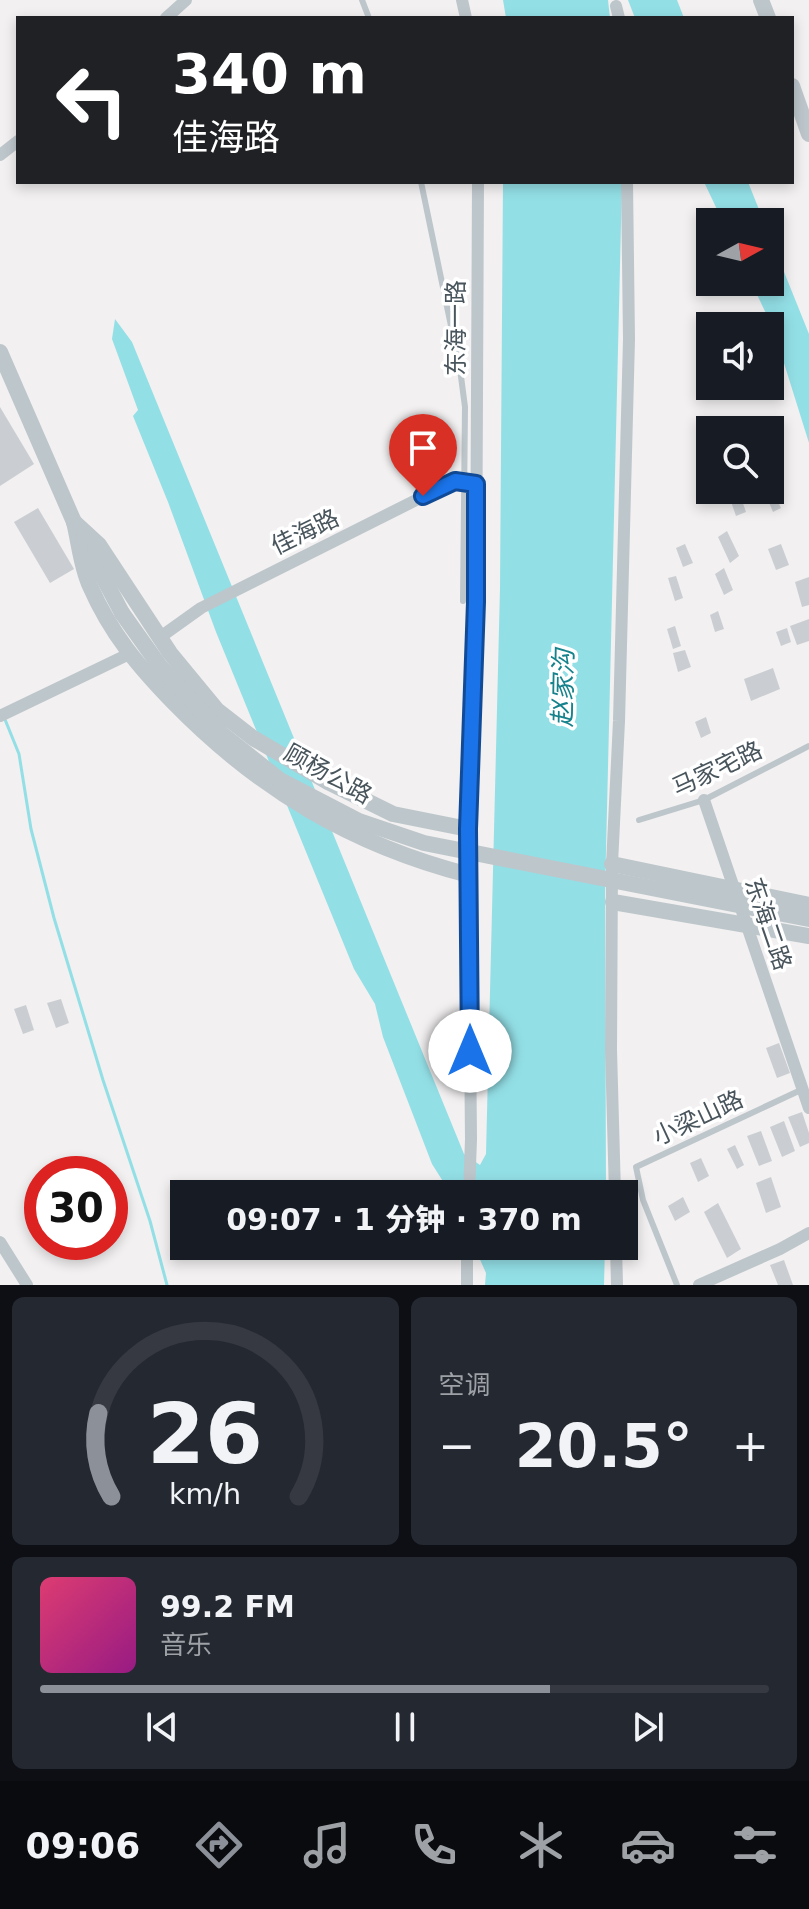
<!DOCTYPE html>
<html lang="zh">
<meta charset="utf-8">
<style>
:root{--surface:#171b24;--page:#242831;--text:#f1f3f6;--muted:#9ea1a6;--line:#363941;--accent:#8c9099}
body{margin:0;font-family:"DejaVu Sans","Noto Sans SC",sans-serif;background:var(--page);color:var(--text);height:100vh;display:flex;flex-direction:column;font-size:30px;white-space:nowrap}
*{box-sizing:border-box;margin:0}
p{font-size:26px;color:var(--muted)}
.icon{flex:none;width:44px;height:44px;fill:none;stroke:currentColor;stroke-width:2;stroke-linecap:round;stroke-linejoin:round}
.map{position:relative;height:1285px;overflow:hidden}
.drawer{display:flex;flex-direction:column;gap:12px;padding:12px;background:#0d0f14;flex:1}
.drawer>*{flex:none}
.banner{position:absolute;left:16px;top:16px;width:778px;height:168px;border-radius:0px;box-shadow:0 4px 12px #0003;background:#202124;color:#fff;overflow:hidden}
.needle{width:52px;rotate:82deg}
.buttons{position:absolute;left:696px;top:208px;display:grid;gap:16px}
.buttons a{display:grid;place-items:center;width:88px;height:88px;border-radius:0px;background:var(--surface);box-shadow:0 4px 12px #0003;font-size:40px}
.speed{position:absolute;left:24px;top:1156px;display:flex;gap:16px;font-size:40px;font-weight:700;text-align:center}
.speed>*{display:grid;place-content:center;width:104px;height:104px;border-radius:50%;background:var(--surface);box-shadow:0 4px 12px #0003;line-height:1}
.speed .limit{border:12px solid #d22;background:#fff;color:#111}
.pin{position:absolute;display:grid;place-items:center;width:68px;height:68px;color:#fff;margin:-82px -34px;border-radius:50% 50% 50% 0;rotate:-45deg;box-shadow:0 0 8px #0007}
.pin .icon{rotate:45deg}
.me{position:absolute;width:88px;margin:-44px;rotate:0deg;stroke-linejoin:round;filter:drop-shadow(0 0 6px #0008)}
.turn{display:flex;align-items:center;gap:28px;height:168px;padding:0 24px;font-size:36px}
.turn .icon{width:104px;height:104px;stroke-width:2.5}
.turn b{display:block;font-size:56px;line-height:68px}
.big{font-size:60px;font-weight:800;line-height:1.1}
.drawer .widget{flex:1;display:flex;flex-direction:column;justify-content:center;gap:12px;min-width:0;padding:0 28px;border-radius:12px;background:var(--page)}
.drawer .dial{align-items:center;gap:0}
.dial svg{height:208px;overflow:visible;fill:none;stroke:var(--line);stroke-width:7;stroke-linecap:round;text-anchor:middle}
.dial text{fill:var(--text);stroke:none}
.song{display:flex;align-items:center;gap:24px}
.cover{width:96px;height:96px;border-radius:12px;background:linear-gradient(135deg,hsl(340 70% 55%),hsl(310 70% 35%))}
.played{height:8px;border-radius:4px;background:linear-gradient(90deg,var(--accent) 70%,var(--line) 70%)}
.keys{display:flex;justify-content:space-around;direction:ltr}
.heat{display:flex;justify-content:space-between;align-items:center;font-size:44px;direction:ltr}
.drawer .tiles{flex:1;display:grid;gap:12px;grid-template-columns:1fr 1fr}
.widget:last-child{grid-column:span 2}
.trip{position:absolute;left:170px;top:1180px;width:468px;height:80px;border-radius:0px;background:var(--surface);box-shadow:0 4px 12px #0003;font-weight:800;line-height:80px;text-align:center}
.tab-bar{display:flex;height:128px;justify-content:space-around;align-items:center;background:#090b0e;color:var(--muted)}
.tab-bar .icon{width:56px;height:56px}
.tab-bar .selected{color:var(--accent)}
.tab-bar b{font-size:36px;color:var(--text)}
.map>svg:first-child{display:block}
.water{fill:#93dfe6}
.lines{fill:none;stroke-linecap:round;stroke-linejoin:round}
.stream{stroke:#93dfe6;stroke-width:3}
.building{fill:#caced2}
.service{stroke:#bdc6cb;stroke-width:6}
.minor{stroke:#bdc6cb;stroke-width:12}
.tertiary{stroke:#bdc6cb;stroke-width:16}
.tertiary-bridge{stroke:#bdc6cb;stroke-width:16}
.route-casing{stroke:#114b97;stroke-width:20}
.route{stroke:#1a73e8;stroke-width:14}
.labels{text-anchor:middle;stroke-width:7;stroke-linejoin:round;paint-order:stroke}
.street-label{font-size:24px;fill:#49555c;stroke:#fff}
.water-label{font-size:26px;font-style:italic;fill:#16828b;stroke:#fff}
</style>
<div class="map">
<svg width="809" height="1285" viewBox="0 0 809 1285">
<rect width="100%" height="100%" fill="#f2f0f0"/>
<g class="water">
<polygon points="503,0 608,0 610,18 506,18"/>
<polygon points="628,0 677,0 684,18 635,18"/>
<polygon points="503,182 622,182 605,893 606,1194 451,1194 432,1164 383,1037 375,1004 354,969 216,632 168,502 133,416 138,410 112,339 115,319 132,342 464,1154 480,1165 486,1154 500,588"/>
<polygon points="704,182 748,182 764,222 723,222"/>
<polygon points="770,237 809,334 809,443 773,328 751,282 770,282"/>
<polygon points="474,1246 605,1246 604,1285 485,1285 486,1273"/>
</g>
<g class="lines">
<polyline class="stream" points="4,717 19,754 31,829 54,918 103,1080 150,1221 167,1285"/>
</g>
<g class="building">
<polygon points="0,407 34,464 0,486"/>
<polygon points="773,491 781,508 773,512 766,495"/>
<polygon points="739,492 746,512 736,516 729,496"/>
<polygon points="38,508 74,569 50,583 14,522"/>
<polygon points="727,531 739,556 730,563 718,537"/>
<polygon points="685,544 693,563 683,567 676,548"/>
<polygon points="781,544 789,565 776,570 768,549"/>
<polygon points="724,568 733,590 724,595 715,574"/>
<polygon points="676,576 683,598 675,601 668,578"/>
<polygon points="809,577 809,605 802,607 795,582"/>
<polygon points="718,611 724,629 715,632 710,615"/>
<polygon points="809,619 809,641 797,645 790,626"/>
<polygon points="675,626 681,646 673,649 667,629"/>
<polygon points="787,628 791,642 781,646 776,632"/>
<polygon points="685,650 691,667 678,672 673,653"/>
<polygon points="773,668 780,689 751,701 744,679"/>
<polygon points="706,717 711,733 701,738 695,722"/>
<polygon points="61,999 69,1023 56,1028 47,1003"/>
<polygon points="26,1005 34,1030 23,1034 14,1009"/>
<polygon points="779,1043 790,1073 777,1078 766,1048"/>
<polygon points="802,1112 809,1133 809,1143 800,1147 788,1117"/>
<polygon points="784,1121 795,1151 782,1157 770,1127"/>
<polygon points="761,1131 772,1161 759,1166 747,1136"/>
<polygon points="735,1145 744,1165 737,1169 727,1149"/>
<polygon points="701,1158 709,1176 698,1182 690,1163"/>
<polygon points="771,1177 781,1207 766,1213 756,1183"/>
<polygon points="683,1197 690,1212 675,1221 668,1206"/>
<polygon points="718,1203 741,1249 727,1258 704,1212"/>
<polygon points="784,1260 793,1285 778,1285 770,1265"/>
</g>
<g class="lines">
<g class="service">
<polyline points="362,0 369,18"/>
<polyline points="421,182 460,369 465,407 463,601"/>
<polyline points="639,820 704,800 809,746"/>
<polyline points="677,1285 643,1200 636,1167 803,1089"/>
</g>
<g class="minor">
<polyline points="462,0 466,18"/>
<polyline points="616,6 619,18"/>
<polyline points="166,18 186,0"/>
<polyline points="0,155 18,141"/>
<polyline points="159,638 201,608 446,485 455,481 476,484"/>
<polyline points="0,716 129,654"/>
<polyline points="704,800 809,1108"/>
<polyline points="469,1194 471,1139 468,829 476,602 478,182"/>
<polyline points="615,1194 611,1050 612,864 619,721 629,339 627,182"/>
<polyline points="0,1242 27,1285"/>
<polyline points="467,1246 467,1285"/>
<polyline points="616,1246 617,1285"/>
<polyline points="699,1285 780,1249 809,1233"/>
</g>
<g class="tertiary">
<polyline points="761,0 768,18"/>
<polyline points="792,86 809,134"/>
<polyline points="0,352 74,522 122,613"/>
<path d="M74 522C79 542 81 567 90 586 111 634 139 667 174 703 258 789 352 845 469 875"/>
<polyline points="74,522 99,545 170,653 217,710 253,738 328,782 393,814 468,829"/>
<polyline points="612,864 809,905"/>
<polyline points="613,902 809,936"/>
</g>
<polyline class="tertiary-bridge" points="122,613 159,665 222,734 280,780 359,821 424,843 809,919"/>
</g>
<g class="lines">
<g class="route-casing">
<polyline id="route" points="423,496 455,481 476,484 476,602 468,829 470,1051"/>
</g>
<use href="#route" class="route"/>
</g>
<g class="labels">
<g class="street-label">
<text transform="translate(456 328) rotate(-90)" y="8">东海一路</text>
<text transform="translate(305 532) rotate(-26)" y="8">佳海路</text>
<text transform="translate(717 769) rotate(-25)" y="8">马家宅路</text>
<text transform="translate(328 774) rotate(29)" y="8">顾杨公路</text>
<text transform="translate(768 924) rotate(71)" y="8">东海二路</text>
<text transform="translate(698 1118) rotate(-25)" y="8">小梁山路</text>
</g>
<g class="water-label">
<text transform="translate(563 688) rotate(-89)" y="9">赵家沟</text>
</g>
</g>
</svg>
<div class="buttons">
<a><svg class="needle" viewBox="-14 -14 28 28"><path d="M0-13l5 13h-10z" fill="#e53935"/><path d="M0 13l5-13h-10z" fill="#9ea1a6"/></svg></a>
<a><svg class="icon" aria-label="sound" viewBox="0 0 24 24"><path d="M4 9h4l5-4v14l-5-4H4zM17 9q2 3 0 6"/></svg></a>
<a><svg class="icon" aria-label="search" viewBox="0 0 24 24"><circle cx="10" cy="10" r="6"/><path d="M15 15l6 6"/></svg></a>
</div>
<div class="speed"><div class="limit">30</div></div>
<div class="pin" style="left:423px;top:496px;background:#d93025"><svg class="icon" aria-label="arrive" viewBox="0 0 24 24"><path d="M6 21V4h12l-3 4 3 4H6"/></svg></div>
<svg class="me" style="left:470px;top:1051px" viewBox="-20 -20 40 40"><circle r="19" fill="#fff"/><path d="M0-13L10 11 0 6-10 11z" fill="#1a73e8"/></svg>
<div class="trip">09:07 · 1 分钟 · 370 m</div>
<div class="banner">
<div class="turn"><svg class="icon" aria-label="left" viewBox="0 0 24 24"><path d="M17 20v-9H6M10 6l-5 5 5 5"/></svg><div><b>340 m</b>佳海路</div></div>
</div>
</div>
<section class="drawer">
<div class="tiles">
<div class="widget dial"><svg viewBox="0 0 100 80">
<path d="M14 69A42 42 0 1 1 86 69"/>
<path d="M14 69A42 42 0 0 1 9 37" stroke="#8c9099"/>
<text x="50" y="56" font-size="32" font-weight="700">26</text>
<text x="50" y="72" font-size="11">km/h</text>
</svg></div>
<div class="widget"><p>空调</p>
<div class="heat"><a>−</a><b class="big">20.5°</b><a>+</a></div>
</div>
<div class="widget">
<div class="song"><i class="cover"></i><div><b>99.2 FM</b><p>音乐</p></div></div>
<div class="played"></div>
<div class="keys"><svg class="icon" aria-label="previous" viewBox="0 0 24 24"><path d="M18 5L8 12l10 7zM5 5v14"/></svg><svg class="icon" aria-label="pause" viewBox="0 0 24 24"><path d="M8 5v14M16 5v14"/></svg><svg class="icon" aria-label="next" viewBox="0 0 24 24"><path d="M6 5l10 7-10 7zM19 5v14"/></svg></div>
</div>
</div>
</section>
<nav class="tab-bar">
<b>09:06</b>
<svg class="icon selected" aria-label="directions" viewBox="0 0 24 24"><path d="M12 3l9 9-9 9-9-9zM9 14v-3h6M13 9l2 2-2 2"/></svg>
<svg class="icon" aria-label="music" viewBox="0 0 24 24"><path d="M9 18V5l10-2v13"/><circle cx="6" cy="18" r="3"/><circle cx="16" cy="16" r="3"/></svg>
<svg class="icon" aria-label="phone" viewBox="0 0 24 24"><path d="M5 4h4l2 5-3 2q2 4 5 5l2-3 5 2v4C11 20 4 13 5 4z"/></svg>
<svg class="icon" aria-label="climate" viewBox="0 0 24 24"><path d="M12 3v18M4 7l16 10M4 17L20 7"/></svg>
<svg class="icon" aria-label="car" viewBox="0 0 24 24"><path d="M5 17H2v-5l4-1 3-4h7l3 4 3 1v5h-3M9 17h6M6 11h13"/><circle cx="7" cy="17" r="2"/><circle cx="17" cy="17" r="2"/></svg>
<svg class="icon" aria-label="filters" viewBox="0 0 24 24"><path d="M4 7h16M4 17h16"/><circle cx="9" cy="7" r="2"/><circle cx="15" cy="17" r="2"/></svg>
</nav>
